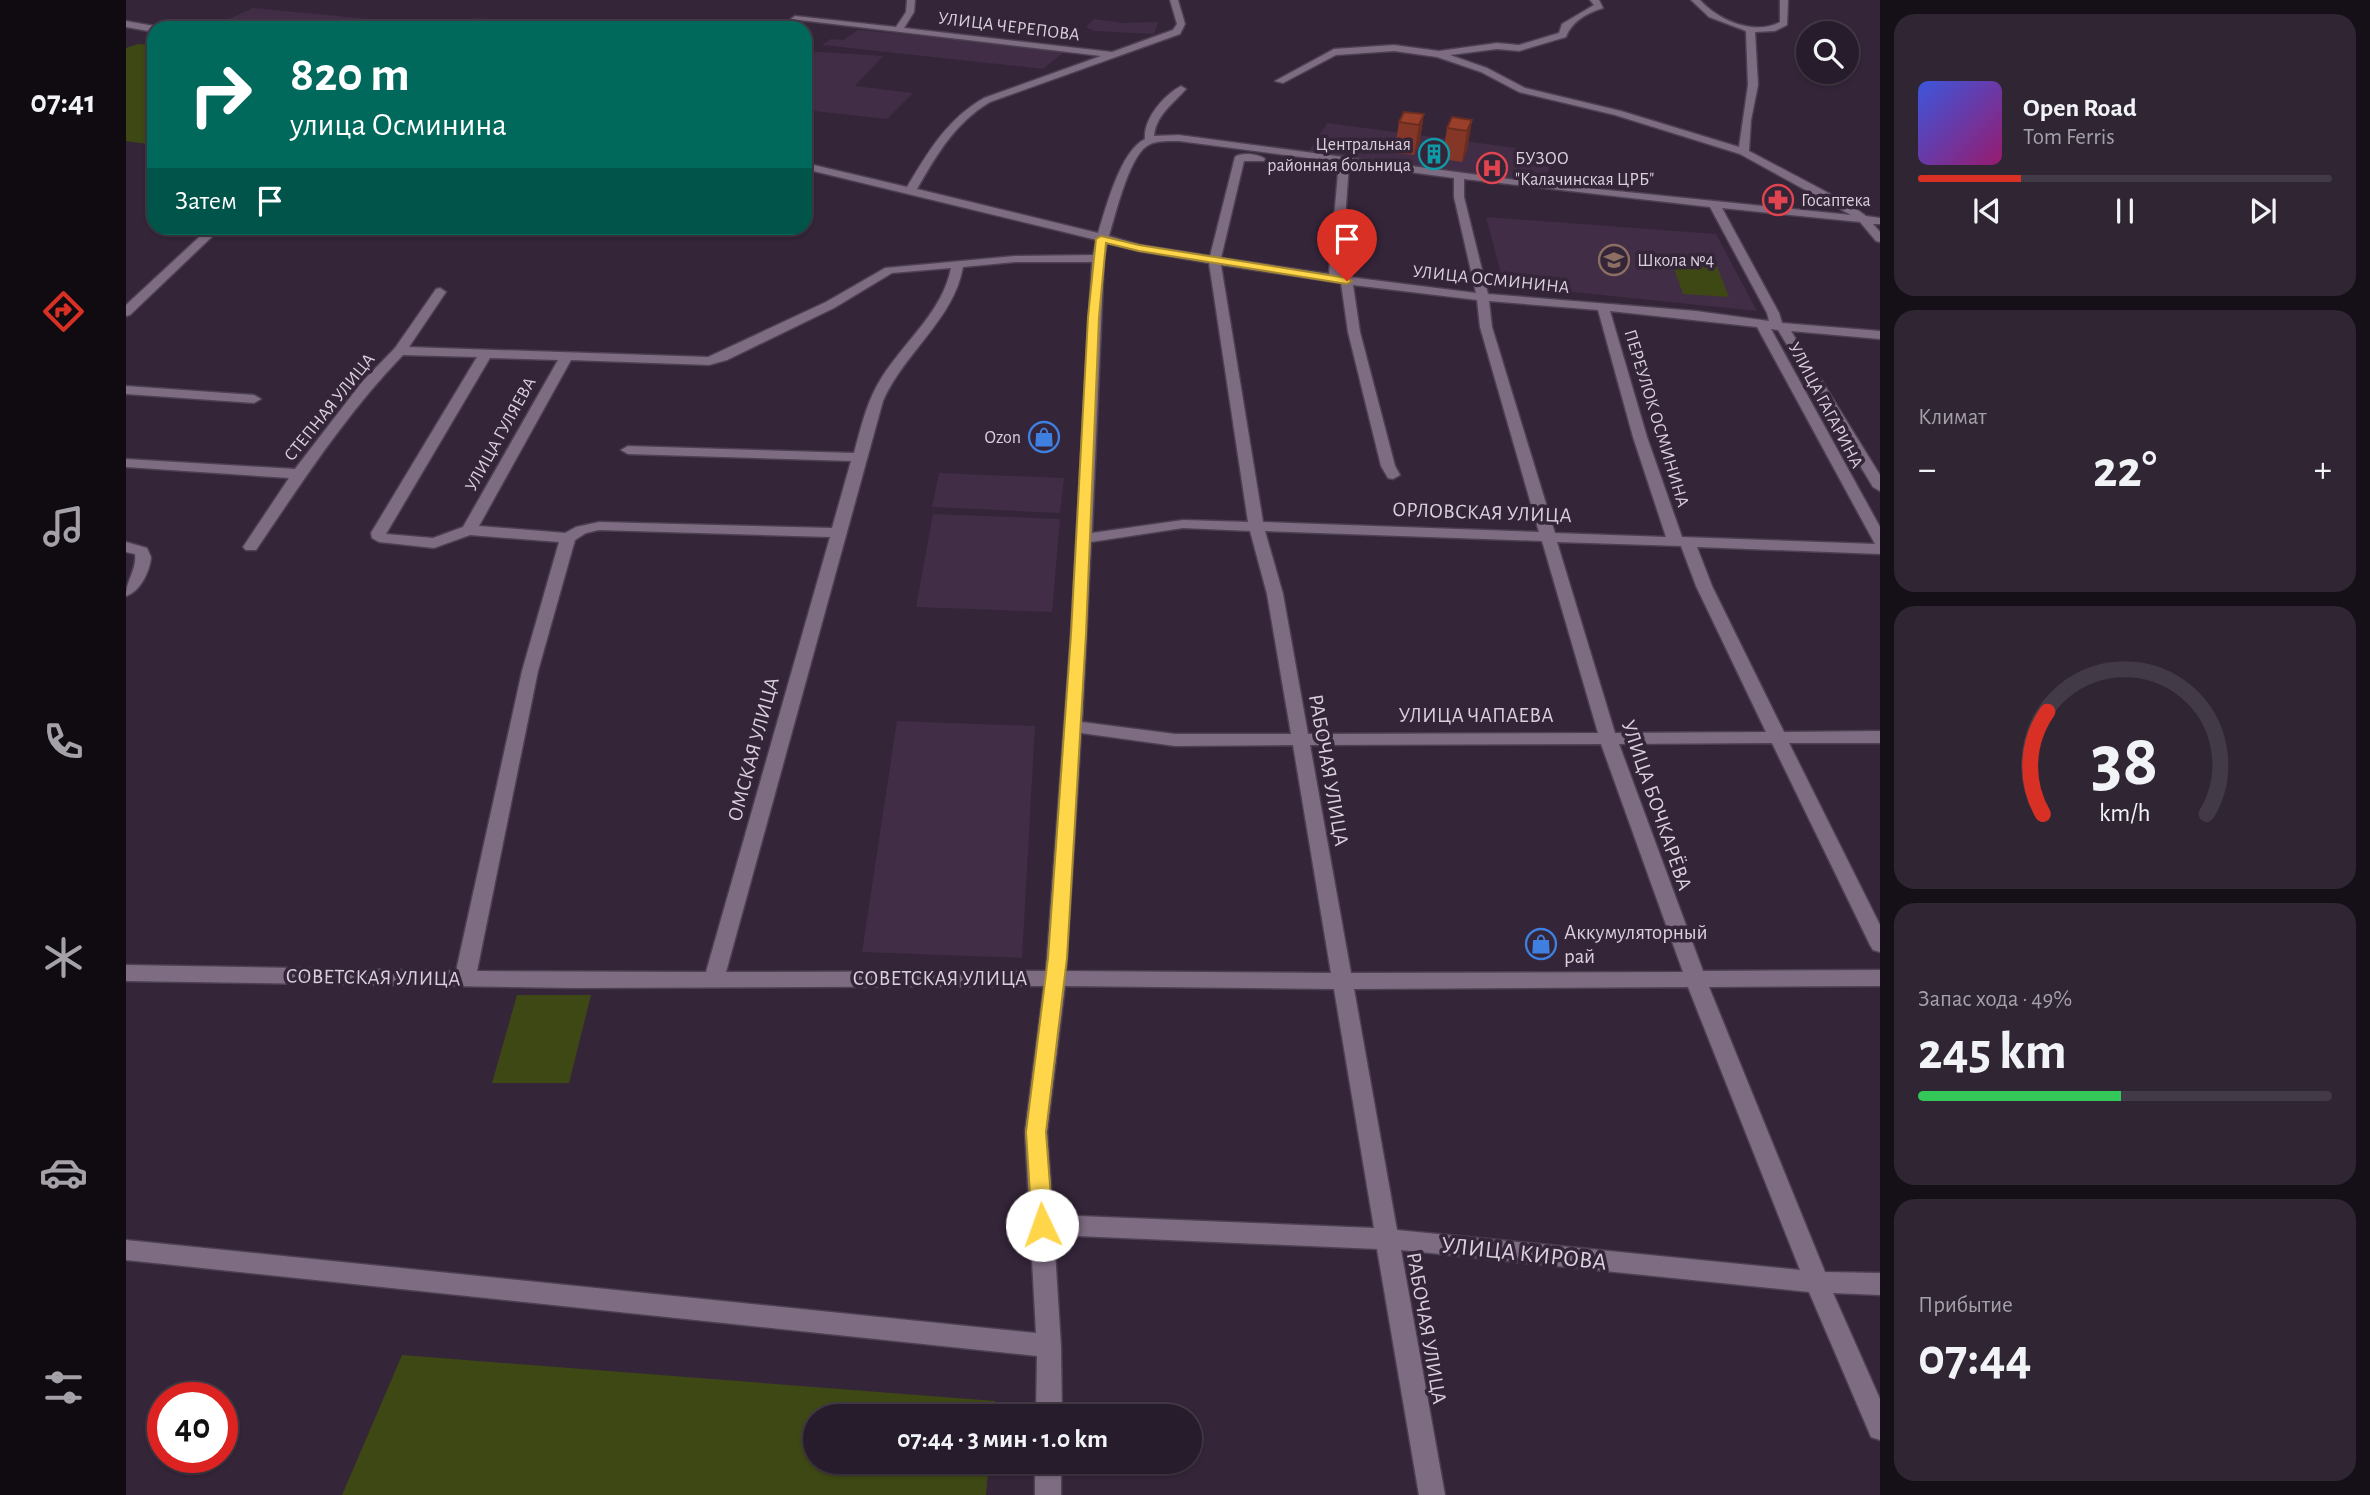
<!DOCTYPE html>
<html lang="ru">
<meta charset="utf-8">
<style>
:root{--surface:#271c2b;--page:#2f2533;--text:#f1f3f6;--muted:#a4a1a9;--line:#433a47;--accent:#d93025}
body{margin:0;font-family:"Alegreya Sans",sans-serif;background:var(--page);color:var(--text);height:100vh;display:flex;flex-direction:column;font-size:26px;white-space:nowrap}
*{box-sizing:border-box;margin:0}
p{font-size:23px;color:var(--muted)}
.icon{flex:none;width:38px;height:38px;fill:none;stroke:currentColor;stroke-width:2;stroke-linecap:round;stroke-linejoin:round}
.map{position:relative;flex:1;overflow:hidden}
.side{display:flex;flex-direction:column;gap:14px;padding:14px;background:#150f18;width:490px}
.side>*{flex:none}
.hud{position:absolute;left:21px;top:21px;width:665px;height:214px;border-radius:21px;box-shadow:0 2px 5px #0004,0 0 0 2px var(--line);background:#00695c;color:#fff;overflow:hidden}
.buttons{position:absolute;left:1670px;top:21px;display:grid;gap:14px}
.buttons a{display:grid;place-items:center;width:63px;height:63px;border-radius:50%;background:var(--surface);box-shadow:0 2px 5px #0004,0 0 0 2px var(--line);font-size:35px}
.speed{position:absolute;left:21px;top:1382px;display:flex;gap:14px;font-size:35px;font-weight:700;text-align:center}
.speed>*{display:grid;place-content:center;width:91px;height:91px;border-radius:50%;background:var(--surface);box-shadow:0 2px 5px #0004,0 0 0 2px var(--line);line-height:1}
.speed .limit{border:10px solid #d22;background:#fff;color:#111}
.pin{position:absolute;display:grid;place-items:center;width:60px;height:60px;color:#fff;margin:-72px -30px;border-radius:50% 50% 50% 0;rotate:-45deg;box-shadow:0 0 7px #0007}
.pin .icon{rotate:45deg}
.me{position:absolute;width:77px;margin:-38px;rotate:357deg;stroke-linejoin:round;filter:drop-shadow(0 0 5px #0008)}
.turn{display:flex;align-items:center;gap:24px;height:147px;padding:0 28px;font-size:32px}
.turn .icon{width:91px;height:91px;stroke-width:2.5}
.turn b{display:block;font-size:49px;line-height:60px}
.then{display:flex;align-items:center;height:66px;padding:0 28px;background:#0003;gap:14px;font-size:26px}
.big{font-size:52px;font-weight:600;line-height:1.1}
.side .tile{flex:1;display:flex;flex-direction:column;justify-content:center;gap:10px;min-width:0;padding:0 24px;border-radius:21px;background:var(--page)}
.side .dial{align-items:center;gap:0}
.dial svg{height:182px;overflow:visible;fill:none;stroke:var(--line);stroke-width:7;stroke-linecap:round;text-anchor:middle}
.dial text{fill:var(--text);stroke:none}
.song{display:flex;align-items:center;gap:21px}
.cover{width:84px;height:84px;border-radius:10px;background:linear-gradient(135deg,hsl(230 70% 55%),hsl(320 70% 35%))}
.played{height:7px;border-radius:4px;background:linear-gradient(90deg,var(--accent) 25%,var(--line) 25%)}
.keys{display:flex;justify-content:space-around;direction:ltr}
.heat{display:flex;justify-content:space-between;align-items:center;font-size:38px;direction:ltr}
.charge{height:10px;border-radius:5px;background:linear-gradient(90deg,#34c759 49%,var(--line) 0)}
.trip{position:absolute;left:677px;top:1404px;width:399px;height:70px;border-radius:35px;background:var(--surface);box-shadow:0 2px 5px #0004,0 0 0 2px var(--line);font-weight:600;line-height:70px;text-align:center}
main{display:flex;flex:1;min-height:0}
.tabs{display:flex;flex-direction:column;width:126px;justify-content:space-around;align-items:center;background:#100b11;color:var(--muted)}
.tabs .icon{width:49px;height:49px}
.tabs .on{color:var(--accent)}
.tabs b{font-size:32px;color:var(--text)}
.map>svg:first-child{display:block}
.built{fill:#412d46}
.green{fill:#3e4814}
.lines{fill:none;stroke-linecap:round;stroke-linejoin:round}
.minor-casing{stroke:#4d4051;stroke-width:3}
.minor{fill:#7e6c83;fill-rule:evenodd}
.wall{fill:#843727}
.shaded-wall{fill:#6b2d20}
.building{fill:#99402d;stroke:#6b2d20;stroke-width:2}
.route{fill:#ffd54a;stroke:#a68a30;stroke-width:2}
.labels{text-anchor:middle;stroke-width:7;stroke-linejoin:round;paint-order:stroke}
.far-street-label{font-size:18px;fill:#d9d0dc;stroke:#342539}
.far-poi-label{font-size:18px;fill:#d9d0dc;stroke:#342539;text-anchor:start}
.street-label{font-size:21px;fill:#d9d0dc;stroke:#342539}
.poi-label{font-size:21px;fill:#d9d0dc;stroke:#342539;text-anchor:start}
.near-street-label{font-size:24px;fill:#d9d0dc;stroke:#342539}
</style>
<main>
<nav class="tabs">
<b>07:41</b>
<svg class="icon on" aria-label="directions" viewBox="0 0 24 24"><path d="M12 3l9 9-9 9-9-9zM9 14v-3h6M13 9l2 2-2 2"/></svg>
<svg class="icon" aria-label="music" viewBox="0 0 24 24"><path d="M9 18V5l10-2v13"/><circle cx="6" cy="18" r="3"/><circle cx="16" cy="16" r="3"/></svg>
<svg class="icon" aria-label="phone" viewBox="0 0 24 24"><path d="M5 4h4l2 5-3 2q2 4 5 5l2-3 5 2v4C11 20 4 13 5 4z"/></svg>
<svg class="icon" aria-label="climate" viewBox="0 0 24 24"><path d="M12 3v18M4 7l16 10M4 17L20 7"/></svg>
<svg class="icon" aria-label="car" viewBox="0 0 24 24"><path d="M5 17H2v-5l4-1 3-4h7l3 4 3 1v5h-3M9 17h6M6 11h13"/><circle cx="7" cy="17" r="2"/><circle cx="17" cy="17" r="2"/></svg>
<svg class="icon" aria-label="filters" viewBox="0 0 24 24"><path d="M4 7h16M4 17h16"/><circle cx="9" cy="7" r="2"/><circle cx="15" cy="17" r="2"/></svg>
</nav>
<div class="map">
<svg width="1754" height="1495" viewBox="0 0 1754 1495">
<rect width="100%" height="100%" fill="#342539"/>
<g class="built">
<polygon points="127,8 336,28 349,18 473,28 83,28"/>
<polygon points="968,19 997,23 1032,22 1028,34 968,31 960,27"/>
<polygon points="732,30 942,49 917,69 696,45 705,39 717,40"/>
<polygon points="679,51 757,56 729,86 787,93 761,119 679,110"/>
<polygon points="1201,123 1429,153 1418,183 1183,151"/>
<polygon points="1360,217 1590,234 1631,311 1378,285"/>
<polygon points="813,473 938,478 934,513 806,507"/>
<polygon points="807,514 934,519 926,612 790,607"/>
<polygon points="771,721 909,726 896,958 736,952"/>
</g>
<g class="green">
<polygon points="12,44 28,45 28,145 0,141 0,48"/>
<polygon points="1544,257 1588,259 1603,297 1557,294"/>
<polygon points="391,995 465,995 443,1083 366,1083"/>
<polygon points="276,1355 869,1401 868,1416 690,1416 690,1461 863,1461 860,1495 216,1495"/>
</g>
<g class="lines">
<g class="minor-casing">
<g id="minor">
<path d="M781 0H789L788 12 778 28 986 52 1047 30 1051 24 1044 0H1052L1059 24 1054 34 864 102C829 123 811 154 791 189L972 233C980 208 994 151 1019 139 1017 119 1038 95 1055 86L1060 89C1047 104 1030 115 1028 136L1053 135 1413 183 1725 215 1614 154 1489 115 1393 92 1355 72 1311 57 1268 51 1210 55 1157 83 1149 81 1208 49 1268 45 1313 51 1371 43 1393 45 1433 33 1436 24 1468 5 1464 0H1473L1477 8C1461 13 1446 21 1440 37L1393 51 1371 49 1324 55 1361 68 1399 88 1495 111 1613 147 1622 85 1620 31 1583 17 1565 0H1574C1592 20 1628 36 1654 22V0H1662L1661 25 1649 31 1629 32 1632 85 1625 120 1623 151 1725 205 1740 216 1754 218V224H1747L1754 232V242L1750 241 1734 222 1596 208 1653 313 1656 323 1754 331V339L1665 331 1754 475V491L1747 487 1652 330 1645 329 1754 527V554L1571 547 1586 586 1658 732 1754 731V743H1663L1754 925V952L1747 950 1744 945 1646 743 1493 744 1577 971 1754 970V986L1583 987 1699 1272 1754 1273V1295L1707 1293 1754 1399V1440L1745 1437 1683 1292 1275 1250 1319 1495H1293L1251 1249 928 1235 935 1346 936 1416H910L911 1356 0 1260V1240L910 1333 899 1132 918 986 448 988 0 981V965L330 971 396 671 433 542 344 535 308 548 253 542 246 538 245 533 351 357 277 355C220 414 176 482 130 550H120L117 547 163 478 0 467V459L169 469 236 382 269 348 310 289 314 288 320 292 283 347 582 357 700 302 759 268 889 256 967 255 971 240 679 169V163L781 187C802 152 821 119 858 98L975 56 665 19 669 16 770 27 780 12ZM1053 141 1213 162 1203 274 1095 258 1118 161H1138L1139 159C1133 154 1115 152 1109 157L1084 256 1014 245 983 236C989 216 1003 157 1021 146 1030 140 1042 141 1053 141ZM1223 164 1328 178V197L1350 293 1215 276ZM1338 179 1584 207 1641 313 1643 321 1570 311 1362 294 1338 197ZM981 243 1013 251 1083 263 1122 522 1057 520 966 533 978 258ZM889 262H966L945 634 920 971 600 972 757 401C777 354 828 319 837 267ZM1095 265 1215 283 1222 332 1255 466 1262 478 1267 479 1274 475 1269 466 1234 332 1227 285 1351 300 1354 327 1413 532 1137 522ZM825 268C817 311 778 342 756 377 741 400 735 427 728 453L502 446 495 450 502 454 725 461 706 528 473 522 450 527 439 533 353 526 445 360 583 365 601 360 708 308 766 273ZM1363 301 1472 310 1507 437 1540 537 1429 533 1366 327ZM1484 311 1631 327 1749 544 1556 537 1521 437ZM364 358 432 360 337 527 307 538 260 534ZM1057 528 1124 531 1141 594 1165 734H1049L956 722 965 542ZM473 530 704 537 580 972 351 971 412 671 449 540 460 533ZM1139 531 1416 541 1472 733 1182 734 1157 594ZM1431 542 1555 546 1570 586 1640 732 1489 733ZM955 733 1049 746 1167 745 1205 973 940 971ZM1475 744 1557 972 1225 973 1184 745ZM939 986 1208 989 1248 1228 927 1215 921 1132ZM1562 987 1674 1270 1271 1230 1228 989Z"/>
<polygon points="0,21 28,26 32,28 28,28 28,32 0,27"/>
<polygon points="83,228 95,228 4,315 0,316 0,305"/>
<polygon points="0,386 128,395 135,399 128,403 0,394"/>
<path d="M0 542 21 548 25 557C24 571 14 592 0 596 0 580 11 570 9 554L0 552Z"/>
<rect x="909" y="1461" width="26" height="34"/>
</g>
</g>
<use href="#minor" class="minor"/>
</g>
<g class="wall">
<polygon points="1298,114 1293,144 1288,155 1268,153 1273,122"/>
<polygon points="1346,120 1341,150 1336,162 1316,159 1321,128"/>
</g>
<g class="shaded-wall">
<polygon points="1298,114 1293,144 1288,155 1293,125"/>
<polygon points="1346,120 1341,150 1336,162 1341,131"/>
</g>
<g class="building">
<polygon points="1278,112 1298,114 1293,125 1273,122"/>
<polygon points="1326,117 1346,120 1341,131 1321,128"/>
</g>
<polygon class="route" points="975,236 1013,245 1221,278 1226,281 1221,284 1013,251 980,243 973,317 960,634 941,958 920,1132 927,1225 924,1232 916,1234 909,1232 906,1225 900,1132 922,958 945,634 962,317 970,239"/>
<defs>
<g id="building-ring" transform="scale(1.575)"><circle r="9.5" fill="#342539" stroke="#0f9aa8" stroke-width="1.5"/><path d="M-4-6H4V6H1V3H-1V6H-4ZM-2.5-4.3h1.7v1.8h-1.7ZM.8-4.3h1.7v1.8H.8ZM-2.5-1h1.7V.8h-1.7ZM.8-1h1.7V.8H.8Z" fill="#0f9aa8"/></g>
<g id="hospital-ring" transform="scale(1.575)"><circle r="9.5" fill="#342539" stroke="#e0444e" stroke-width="1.5"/><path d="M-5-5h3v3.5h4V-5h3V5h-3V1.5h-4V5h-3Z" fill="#e0444e"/></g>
<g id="pharmacy-ring" transform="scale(1.575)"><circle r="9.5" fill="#342539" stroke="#e0444e" stroke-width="1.5"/><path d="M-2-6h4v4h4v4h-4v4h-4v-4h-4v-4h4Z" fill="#e0444e"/></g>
<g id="school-ring" transform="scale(1.575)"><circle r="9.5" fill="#342539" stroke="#8d6e63" stroke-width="1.5"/><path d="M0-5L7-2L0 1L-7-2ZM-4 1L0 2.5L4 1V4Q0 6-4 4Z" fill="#8d6e63"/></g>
<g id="shop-ring" transform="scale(1.575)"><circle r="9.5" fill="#342539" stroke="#3f7fe0" stroke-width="1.5"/><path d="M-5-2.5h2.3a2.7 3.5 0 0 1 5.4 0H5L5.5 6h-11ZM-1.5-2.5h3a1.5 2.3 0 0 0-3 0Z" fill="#3f7fe0"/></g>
</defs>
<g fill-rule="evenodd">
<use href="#building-ring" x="1308" y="154"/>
<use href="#hospital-ring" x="1366" y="168"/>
<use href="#pharmacy-ring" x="1652" y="200"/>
<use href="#school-ring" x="1488" y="260"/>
<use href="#shop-ring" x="918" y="437"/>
<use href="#shop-ring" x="1415" y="944"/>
</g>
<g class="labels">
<g class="far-street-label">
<text transform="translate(883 26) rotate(7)" y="6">УЛИЦА ЧЕРЕПОВА</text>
<text transform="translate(1365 279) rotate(6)" y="6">УЛИЦА ОСМИНИНА</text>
<text transform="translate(1700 405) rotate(62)" y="6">УЛИЦА ГАГАРИНА</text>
<text transform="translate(203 407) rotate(-51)" y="6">СТЕПНАЯ УЛИЦА</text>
<text transform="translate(1531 418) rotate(73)" y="6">ПЕРЕУЛОК ОСМИНИНА</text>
<text transform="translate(374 434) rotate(-61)" y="6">УЛИЦА ГУЛЯЕВА</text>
</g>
<g class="far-poi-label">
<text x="1285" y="150" text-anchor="end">Центральная<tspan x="1285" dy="21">районная больница</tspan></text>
<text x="1389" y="164">БУЗОО<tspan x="1389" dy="21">"Калачинская ЦРБ"</tspan></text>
<text x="1675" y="206">Госаптека</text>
<text x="1511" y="266">Школа №4</text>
<text x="895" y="443" text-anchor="end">Ozon</text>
</g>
<g class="street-label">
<text transform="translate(1356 512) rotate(2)" y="7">ОРЛОВСКАЯ УЛИЦА</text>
<text x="1350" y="722">УЛИЦА ЧАПАЕВА</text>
<text transform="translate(627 749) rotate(-75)" y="7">ОМСКАЯ УЛИЦА</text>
<text transform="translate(1203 770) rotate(80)" y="7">РАБОЧАЯ УЛИЦА</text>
<text transform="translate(1531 805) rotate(71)" y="7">УЛИЦА БОЧКАРЁВА</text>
<text transform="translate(247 977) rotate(1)" y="7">СОВЕТСКАЯ УЛИЦА</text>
<text x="814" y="985">СОВЕТСКАЯ УЛИЦА</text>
<text transform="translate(1301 1328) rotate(80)" y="7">РАБОЧАЯ УЛИЦА</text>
</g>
<g class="poi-label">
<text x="1438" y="939">Аккумуляторный<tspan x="1438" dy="24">рай</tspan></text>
</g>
<g class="near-street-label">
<text transform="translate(1398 1253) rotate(6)" y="8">УЛИЦА КИРОВА</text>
</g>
</g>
</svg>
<div class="buttons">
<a><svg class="icon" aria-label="search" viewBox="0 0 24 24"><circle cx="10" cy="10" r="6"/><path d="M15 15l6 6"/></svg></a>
</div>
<div class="speed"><div class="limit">40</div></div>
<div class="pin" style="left:1221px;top:281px;background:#d93025"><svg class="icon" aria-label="arrive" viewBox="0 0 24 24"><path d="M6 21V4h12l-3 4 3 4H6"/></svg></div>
<svg class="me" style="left:916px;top:1225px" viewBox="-20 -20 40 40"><circle r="19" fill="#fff"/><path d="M0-13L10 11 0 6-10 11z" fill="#ffd54a"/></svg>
<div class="trip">07:44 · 3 мин · 1.0 km</div>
<div class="hud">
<div class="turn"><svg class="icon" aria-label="right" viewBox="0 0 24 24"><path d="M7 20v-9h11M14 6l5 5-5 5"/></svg><div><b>820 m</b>улица Осминина</div></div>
<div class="then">Затем<svg class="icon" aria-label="arrive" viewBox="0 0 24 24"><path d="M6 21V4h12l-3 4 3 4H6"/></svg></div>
</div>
</div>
<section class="side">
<div class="tile">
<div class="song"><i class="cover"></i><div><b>Open Road</b><p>Tom Ferris</p></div></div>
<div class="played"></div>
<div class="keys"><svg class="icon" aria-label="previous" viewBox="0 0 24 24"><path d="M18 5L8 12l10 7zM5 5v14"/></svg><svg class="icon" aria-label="pause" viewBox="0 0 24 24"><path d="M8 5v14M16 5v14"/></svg><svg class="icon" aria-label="next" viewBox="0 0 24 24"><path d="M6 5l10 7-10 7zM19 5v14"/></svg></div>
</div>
<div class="tile"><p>Климат</p>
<div class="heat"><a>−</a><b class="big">22°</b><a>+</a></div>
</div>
<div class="tile dial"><svg viewBox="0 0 100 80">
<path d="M14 69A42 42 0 1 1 86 69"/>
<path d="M14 69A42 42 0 0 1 16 24" stroke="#d93025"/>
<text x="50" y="56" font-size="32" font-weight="700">38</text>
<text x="50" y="72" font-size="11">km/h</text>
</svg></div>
<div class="tile"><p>Запас хода · 49%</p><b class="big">245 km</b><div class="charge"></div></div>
<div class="tile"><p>Прибытие</p><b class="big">07:44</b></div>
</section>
</main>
